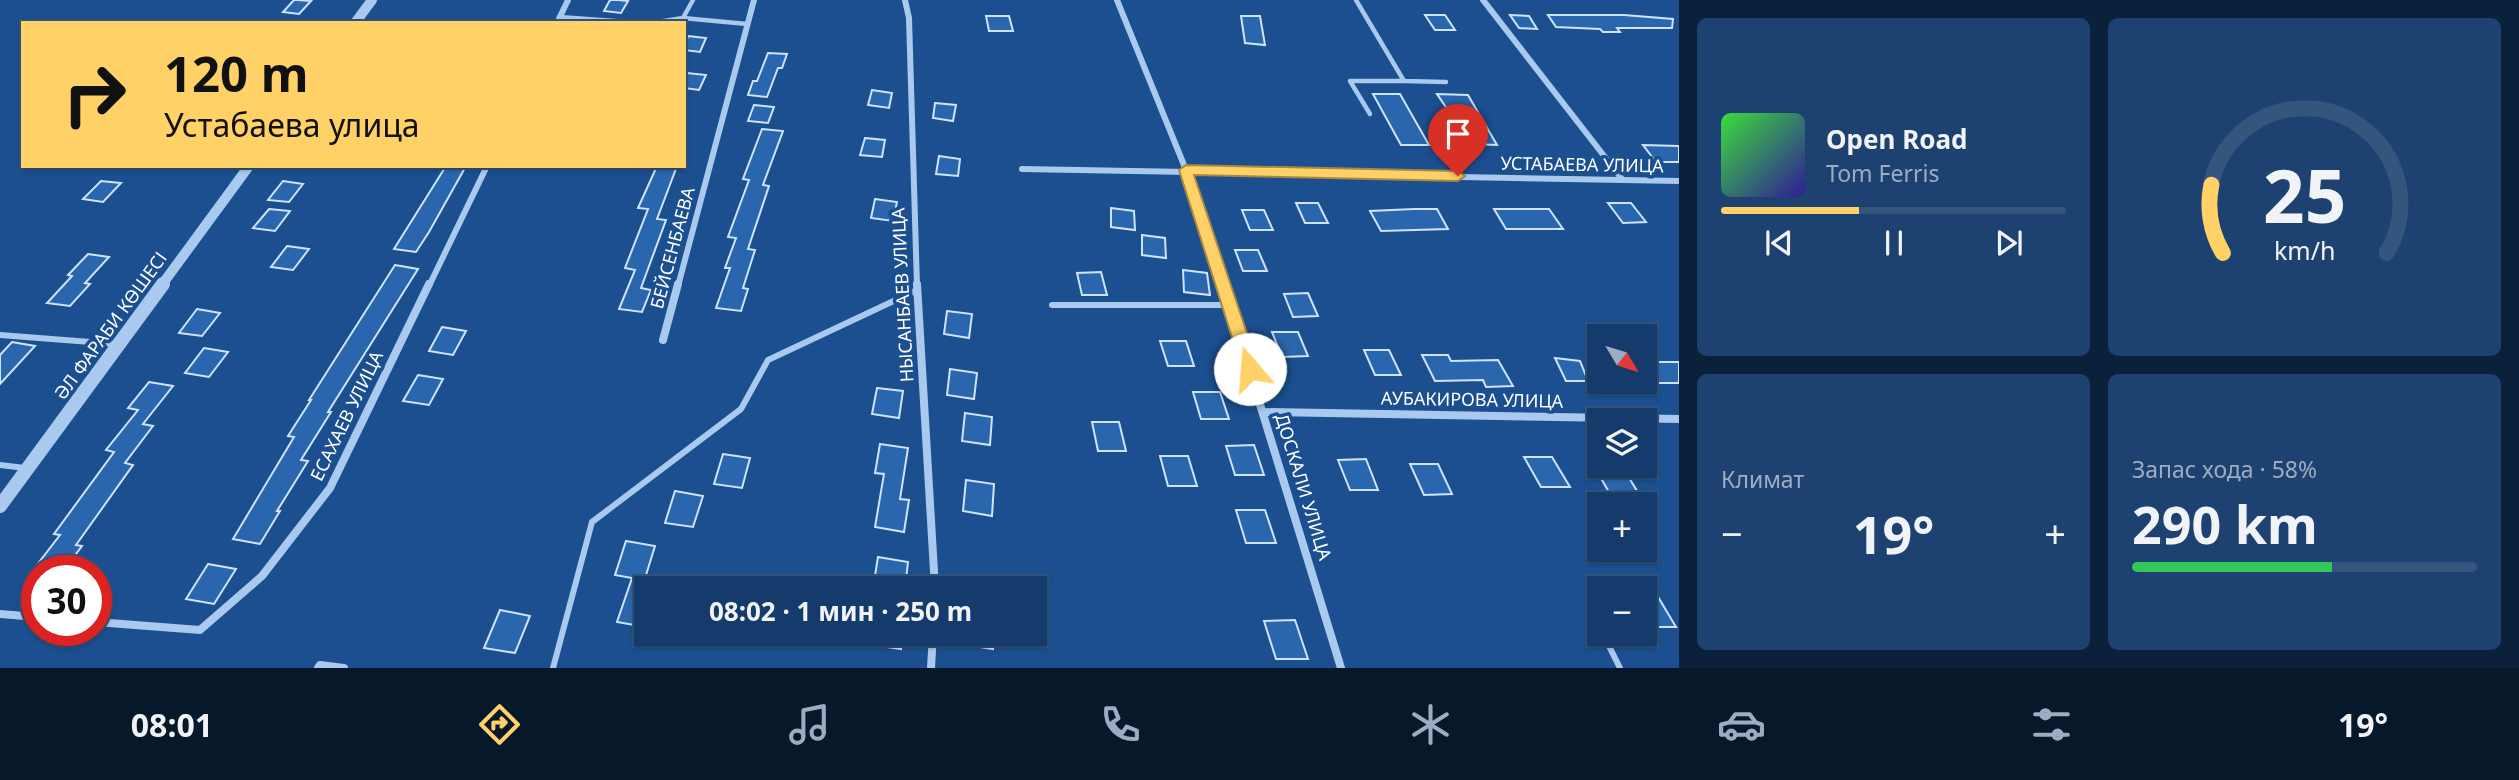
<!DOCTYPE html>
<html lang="ru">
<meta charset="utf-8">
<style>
:root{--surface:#143b6b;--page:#1d4271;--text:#f1f3f6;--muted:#9dadc1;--line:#33557e;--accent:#ffd166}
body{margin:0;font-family:"Noto Sans",sans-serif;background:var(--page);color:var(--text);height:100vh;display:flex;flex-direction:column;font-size:26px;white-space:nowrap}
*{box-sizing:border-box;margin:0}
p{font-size:23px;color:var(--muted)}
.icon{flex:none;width:38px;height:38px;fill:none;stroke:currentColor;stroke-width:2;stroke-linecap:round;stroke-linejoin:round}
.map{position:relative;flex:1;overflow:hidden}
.side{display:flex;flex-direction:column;gap:18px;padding:18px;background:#0b203b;width:840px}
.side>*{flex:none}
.top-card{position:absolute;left:21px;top:21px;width:665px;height:147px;border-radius:0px;box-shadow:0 2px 5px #0004,0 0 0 2px var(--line);background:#ffd166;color:#111;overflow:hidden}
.needle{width:46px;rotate:128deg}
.fabs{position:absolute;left:1587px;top:324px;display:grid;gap:14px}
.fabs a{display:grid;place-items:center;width:70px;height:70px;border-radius:0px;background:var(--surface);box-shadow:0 2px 5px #0004,0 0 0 2px var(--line);font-size:35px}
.speed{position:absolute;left:21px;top:555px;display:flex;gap:14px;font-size:35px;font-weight:700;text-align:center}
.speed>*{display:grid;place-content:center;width:91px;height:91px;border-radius:50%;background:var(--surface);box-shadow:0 2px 5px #0004,0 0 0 2px var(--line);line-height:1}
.speed .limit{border:10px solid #d22;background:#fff;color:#111}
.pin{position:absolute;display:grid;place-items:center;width:60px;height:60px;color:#fff;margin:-72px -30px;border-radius:50% 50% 50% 0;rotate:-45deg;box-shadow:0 0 7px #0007}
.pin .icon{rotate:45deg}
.me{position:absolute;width:77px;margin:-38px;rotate:342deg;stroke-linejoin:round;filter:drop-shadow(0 0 5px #0008)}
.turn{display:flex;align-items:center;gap:24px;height:147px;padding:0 28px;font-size:32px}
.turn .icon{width:91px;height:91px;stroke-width:2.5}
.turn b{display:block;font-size:49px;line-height:60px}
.big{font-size:52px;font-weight:700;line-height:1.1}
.side .tile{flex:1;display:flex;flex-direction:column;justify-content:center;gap:10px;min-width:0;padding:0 24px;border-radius:10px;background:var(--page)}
.side .dial{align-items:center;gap:0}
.dial svg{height:182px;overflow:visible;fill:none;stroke:var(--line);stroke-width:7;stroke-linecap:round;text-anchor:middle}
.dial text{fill:var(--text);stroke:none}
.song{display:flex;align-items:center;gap:21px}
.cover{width:84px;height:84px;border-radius:10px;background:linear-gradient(135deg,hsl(120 70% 55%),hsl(250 70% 35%))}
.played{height:7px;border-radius:4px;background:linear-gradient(90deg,var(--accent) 40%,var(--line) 40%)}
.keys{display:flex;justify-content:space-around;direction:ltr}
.heat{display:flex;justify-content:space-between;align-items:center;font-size:38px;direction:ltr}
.charge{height:10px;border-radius:5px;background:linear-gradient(90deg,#34c759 58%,var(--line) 0)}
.side .tiles{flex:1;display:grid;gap:18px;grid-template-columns:repeat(2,1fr)}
.trip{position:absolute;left:634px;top:576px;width:413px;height:70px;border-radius:0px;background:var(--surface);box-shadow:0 2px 5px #0004,0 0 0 2px var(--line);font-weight:700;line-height:70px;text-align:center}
.tabs{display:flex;height:112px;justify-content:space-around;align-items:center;background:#08182b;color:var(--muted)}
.tabs .icon{width:49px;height:49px}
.tabs .on{color:var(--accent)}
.tabs b{font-size:32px;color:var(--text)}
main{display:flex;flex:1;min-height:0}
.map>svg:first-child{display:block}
.building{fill:#2a66ad;stroke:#cfe3fa;stroke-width:2}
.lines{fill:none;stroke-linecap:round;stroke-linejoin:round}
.service-far1{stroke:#a9c9ee;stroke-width:4.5}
.service{stroke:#a9c9ee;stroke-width:6}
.minor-far1{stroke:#a9c9ee;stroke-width:6}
.minor{stroke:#a9c9ee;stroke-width:8}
.tertiary-far1{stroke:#a9c9ee;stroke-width:10}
.tertiary{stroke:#a9c9ee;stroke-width:14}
.route{fill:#ffd166;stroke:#a68842;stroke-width:2}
.labels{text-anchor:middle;stroke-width:7;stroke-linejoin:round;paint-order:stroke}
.street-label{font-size:18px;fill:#fff;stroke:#1b4f8f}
</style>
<main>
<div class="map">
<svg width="1679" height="668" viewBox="0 0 1679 668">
<rect width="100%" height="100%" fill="#1b4f8f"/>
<g class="building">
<polygon points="294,0 298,0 311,1 299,14 283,12"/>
<polygon points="610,0 618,0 628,1 621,13 604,11"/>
<polygon points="1425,15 1445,15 1455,30 1435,30"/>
<polygon points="1510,15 1529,16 1537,29 1519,28"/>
<polygon points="1548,15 1624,15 1673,19 1672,28 1617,28 1620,32 1603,32 1600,29 1556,27"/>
<polygon points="986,16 1009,16 1013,31 989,31"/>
<polygon points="1241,16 1260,16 1265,45 1245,43"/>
<polygon points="688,36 706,38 700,52 684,50"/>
<polygon points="768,53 787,54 782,68 778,68 767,97 748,95 753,81 757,81"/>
<polygon points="687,73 706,75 699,90 684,88"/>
<polygon points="872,90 892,93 889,108 868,105"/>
<polygon points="1373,94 1400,94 1429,145 1401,145"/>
<polygon points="1437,94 1468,95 1497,145 1471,144"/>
<polygon points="935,103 956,105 953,121 933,118"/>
<polygon points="754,105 774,107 768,123 748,121"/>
<polygon points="762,129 783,131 763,185 769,186 748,249 755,250 743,288 748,289 741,311 716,308 730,268 725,268 736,238 728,237 749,180 743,179"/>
<polygon points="865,138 885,140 882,157 860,155"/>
<polygon points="1643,145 1679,146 1679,162 1656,162"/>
<polygon points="939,156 960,159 958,176 936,174"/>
<polygon points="446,166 466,166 429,232 416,252 394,249"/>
<polygon points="657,166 677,166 657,219 666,220 641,288 651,290 642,312 619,309 635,270 625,268 648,209 638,208"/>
<polygon points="101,181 121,183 103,202 83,199"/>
<polygon points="283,181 303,184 289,202 268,200"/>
<polygon points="875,199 897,202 893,221 871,218"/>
<polygon points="1296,203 1318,203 1328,223 1305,223"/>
<polygon points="1608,203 1631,203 1646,222 1623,223"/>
<polygon points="1111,208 1134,211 1135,230 1111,227"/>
<polygon points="269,209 290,211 275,231 253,228"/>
<polygon points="1414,209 1437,209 1448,229 1381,231 1370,211"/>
<polygon points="1494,209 1549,209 1563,229 1506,229"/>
<polygon points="1242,210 1264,210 1273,230 1250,230"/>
<polygon points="1142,235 1165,238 1166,258 1142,255"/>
<polygon points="287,246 309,249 293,270 271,267"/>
<polygon points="1235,250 1258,250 1267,271 1243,271"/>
<polygon points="88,254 109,257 85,283 90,284 70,306 47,303 72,276 68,275"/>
<polygon points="395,265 418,269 328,412 331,412 301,460 308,461 277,511 280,511 260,544 233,539 294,437 288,436 311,400 309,400"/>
<polygon points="1183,270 1207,273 1210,295 1184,292"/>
<polygon points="1101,272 1107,295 1082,295 1077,273"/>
<polygon points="1308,293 1318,316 1293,317 1284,294"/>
<polygon points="197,309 220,313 202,336 179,333"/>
<polygon points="947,311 972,314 969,338 944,334"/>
<polygon points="442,327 466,331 453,355 429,351"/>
<polygon points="1272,332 1298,332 1308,356 1282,357"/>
<polygon points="1160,341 1186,341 1194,366 1168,366"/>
<polygon points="12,342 35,346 0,384 0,355"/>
<polygon points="204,348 228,352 209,377 185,373"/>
<polygon points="1364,350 1389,350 1401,375 1375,375"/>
<polygon points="1422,355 1448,355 1451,361 1498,360 1513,386 1486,387 1483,380 1435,381"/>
<polygon points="1555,358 1580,361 1588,381 1566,381"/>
<rect x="1645" y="362" width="34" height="21"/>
<polygon points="950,369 977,373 974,399 947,395"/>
<polygon points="418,375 443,379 429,405 403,401"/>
<polygon points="149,382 173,386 143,424 153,426 125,463 133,465 76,545 82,546 64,570 33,570 60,535 54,534 114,452 106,450 138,410 128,408"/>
<polygon points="877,388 903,391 899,418 872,414"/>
<polygon points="1193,392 1220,392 1229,419 1201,419"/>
<polygon points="965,413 992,417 990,445 962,441"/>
<polygon points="1092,422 1119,422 1126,451 1098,451"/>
<polygon points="880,444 908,448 900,499 909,500 904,532 875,527 884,474 875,473"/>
<polygon points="1254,445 1264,475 1235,475 1226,446"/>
<polygon points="723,454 750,458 742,488 714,484"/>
<polygon points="1160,456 1188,456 1197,486 1168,486"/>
<polygon points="1524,457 1552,457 1570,487 1541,487"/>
<polygon points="1366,459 1378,490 1350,490 1338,460"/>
<polygon points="1410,464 1438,464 1452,494 1424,495"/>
<polygon points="1595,468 1623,468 1642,499 1613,499"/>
<polygon points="966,480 994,484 992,516 963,511"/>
<polygon points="675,491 703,496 693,527 665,523"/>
<polygon points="1236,510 1265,510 1276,543 1246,543"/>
<polygon points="626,541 655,546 642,588 646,589 646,627 617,622 632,578 615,575"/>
<polygon points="878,557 908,562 905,588 873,588"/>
<polygon points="208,564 236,569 214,604 186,599"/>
<polygon points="1645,590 1654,590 1676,627 1645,627"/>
<polygon points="500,610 530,616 515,653 484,648"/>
<polygon points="1295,620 1308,659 1276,659 1264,621"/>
<polygon points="847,634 903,634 901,649 847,641"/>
<polygon points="942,634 994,634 993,649 942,641"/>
</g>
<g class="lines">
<g class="service-far1">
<polyline points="1356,0 1404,81 1446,82"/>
<polyline points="559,17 643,23"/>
<polyline points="683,18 693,0"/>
<polyline points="651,23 683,18 747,24"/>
<polyline points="1370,114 1350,81 1404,81"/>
</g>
<g class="service">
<polyline points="1052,305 1230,305"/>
<polyline points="0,335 116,344"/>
<polyline points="0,465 25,468"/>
<polyline points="1597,620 1600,625"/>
<polyline points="1603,634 1620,668"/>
<polyline points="553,668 592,522 741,409 768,360 917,290"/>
</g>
<g class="minor-far1">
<polyline points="905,0 909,18 917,286"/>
<polyline points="1117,0 1186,170 1223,286"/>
<polyline points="1483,0 1622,179"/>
<polyline points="557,23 568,0"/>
<polyline points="1022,169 1679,181"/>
<polyline points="429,286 487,166"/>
<polyline points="678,286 754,0"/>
</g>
<g class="minor">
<polyline points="917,284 935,588"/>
<polyline points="1223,284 1341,668"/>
<polyline points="663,340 678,284"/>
<polyline points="1264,412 1679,419"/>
<polyline points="0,614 37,617"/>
<polyline points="96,622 200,630 262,576 330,488 429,284"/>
<polyline points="318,668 320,665 344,668"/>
<polyline points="931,668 933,634"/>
</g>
<g class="tertiary-far1">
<polyline points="355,23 372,0"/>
<polyline points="161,286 249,166"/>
</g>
<polyline class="tertiary" points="0,506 163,284"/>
</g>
<polygon class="route" points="1186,165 1458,171 1465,176 1458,181 1194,175 1259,369 1256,374 1245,374 1242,369 1179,170"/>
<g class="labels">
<g class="street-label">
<text transform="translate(1582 165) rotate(1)" y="6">УСТАБАЕВА УЛИЦА</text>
<text transform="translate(673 248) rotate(-75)" y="6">БЕЙСЕНБАЕВА</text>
<text transform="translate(903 295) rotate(-93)" y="6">НЫСАНБАЕВ УЛИЦА</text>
<text transform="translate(111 326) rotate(-54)" y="6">ӘЛ ФАРАБИ КӨШЕСІ</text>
<text transform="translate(1472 400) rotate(1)" y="6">АУБАКИРОВА УЛИЦА</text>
<text transform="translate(347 416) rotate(-64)" y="6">ЕСАХАЕВ УЛИЦА</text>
<text transform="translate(1303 487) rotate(73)" y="6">ДОСКАЛИ УЛИЦА</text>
</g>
</g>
</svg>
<div class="fabs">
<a><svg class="needle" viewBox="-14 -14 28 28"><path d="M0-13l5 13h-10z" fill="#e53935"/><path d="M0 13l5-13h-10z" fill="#9dadc1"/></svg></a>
<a><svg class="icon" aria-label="layers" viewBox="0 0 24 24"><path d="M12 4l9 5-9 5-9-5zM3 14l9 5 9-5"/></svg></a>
<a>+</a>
<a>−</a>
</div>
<div class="speed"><div class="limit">30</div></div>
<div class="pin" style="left:1458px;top:176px;background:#d93025"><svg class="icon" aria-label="arrive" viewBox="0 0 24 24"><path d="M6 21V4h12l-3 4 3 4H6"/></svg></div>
<svg class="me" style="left:1250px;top:369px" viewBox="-20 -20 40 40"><circle r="19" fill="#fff"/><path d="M0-13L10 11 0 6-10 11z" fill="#ffd166"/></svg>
<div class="trip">08:02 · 1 мин · 250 m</div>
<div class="top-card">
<div class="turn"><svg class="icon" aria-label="right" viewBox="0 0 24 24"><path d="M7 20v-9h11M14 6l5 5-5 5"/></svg><div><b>120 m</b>Устабаева улица</div></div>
</div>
</div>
<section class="side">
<div class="tiles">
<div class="tile">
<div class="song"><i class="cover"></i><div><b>Open Road</b><p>Tom Ferris</p></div></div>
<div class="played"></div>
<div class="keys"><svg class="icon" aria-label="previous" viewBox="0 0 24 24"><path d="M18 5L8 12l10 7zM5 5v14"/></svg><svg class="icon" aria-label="pause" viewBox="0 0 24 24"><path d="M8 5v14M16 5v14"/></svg><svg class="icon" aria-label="next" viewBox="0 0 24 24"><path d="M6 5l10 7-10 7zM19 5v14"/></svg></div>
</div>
<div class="tile dial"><svg viewBox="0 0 100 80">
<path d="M14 69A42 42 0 1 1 86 69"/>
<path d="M14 69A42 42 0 0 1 9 39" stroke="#ffd166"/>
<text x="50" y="56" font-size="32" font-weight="700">25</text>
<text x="50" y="72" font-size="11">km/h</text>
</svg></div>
<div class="tile"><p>Климат</p>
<div class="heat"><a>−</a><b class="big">19°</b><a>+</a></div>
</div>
<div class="tile"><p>Запас хода · 58%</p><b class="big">290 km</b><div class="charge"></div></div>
</div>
</section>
</main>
<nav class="tabs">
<b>08:01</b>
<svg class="icon on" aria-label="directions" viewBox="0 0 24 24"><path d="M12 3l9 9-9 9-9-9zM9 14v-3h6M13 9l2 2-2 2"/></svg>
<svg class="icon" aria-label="music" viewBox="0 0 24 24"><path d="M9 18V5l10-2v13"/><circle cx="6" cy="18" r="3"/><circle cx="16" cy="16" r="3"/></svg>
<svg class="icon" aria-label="phone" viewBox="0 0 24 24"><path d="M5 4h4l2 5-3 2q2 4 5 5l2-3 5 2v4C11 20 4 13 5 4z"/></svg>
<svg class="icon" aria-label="climate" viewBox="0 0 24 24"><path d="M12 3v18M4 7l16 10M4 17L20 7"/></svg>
<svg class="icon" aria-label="car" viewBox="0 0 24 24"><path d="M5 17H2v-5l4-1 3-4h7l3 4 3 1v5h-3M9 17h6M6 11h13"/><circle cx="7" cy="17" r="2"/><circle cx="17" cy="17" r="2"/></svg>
<svg class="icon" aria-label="filters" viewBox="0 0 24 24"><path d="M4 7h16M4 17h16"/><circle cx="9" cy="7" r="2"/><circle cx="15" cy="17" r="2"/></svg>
<b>19°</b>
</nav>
